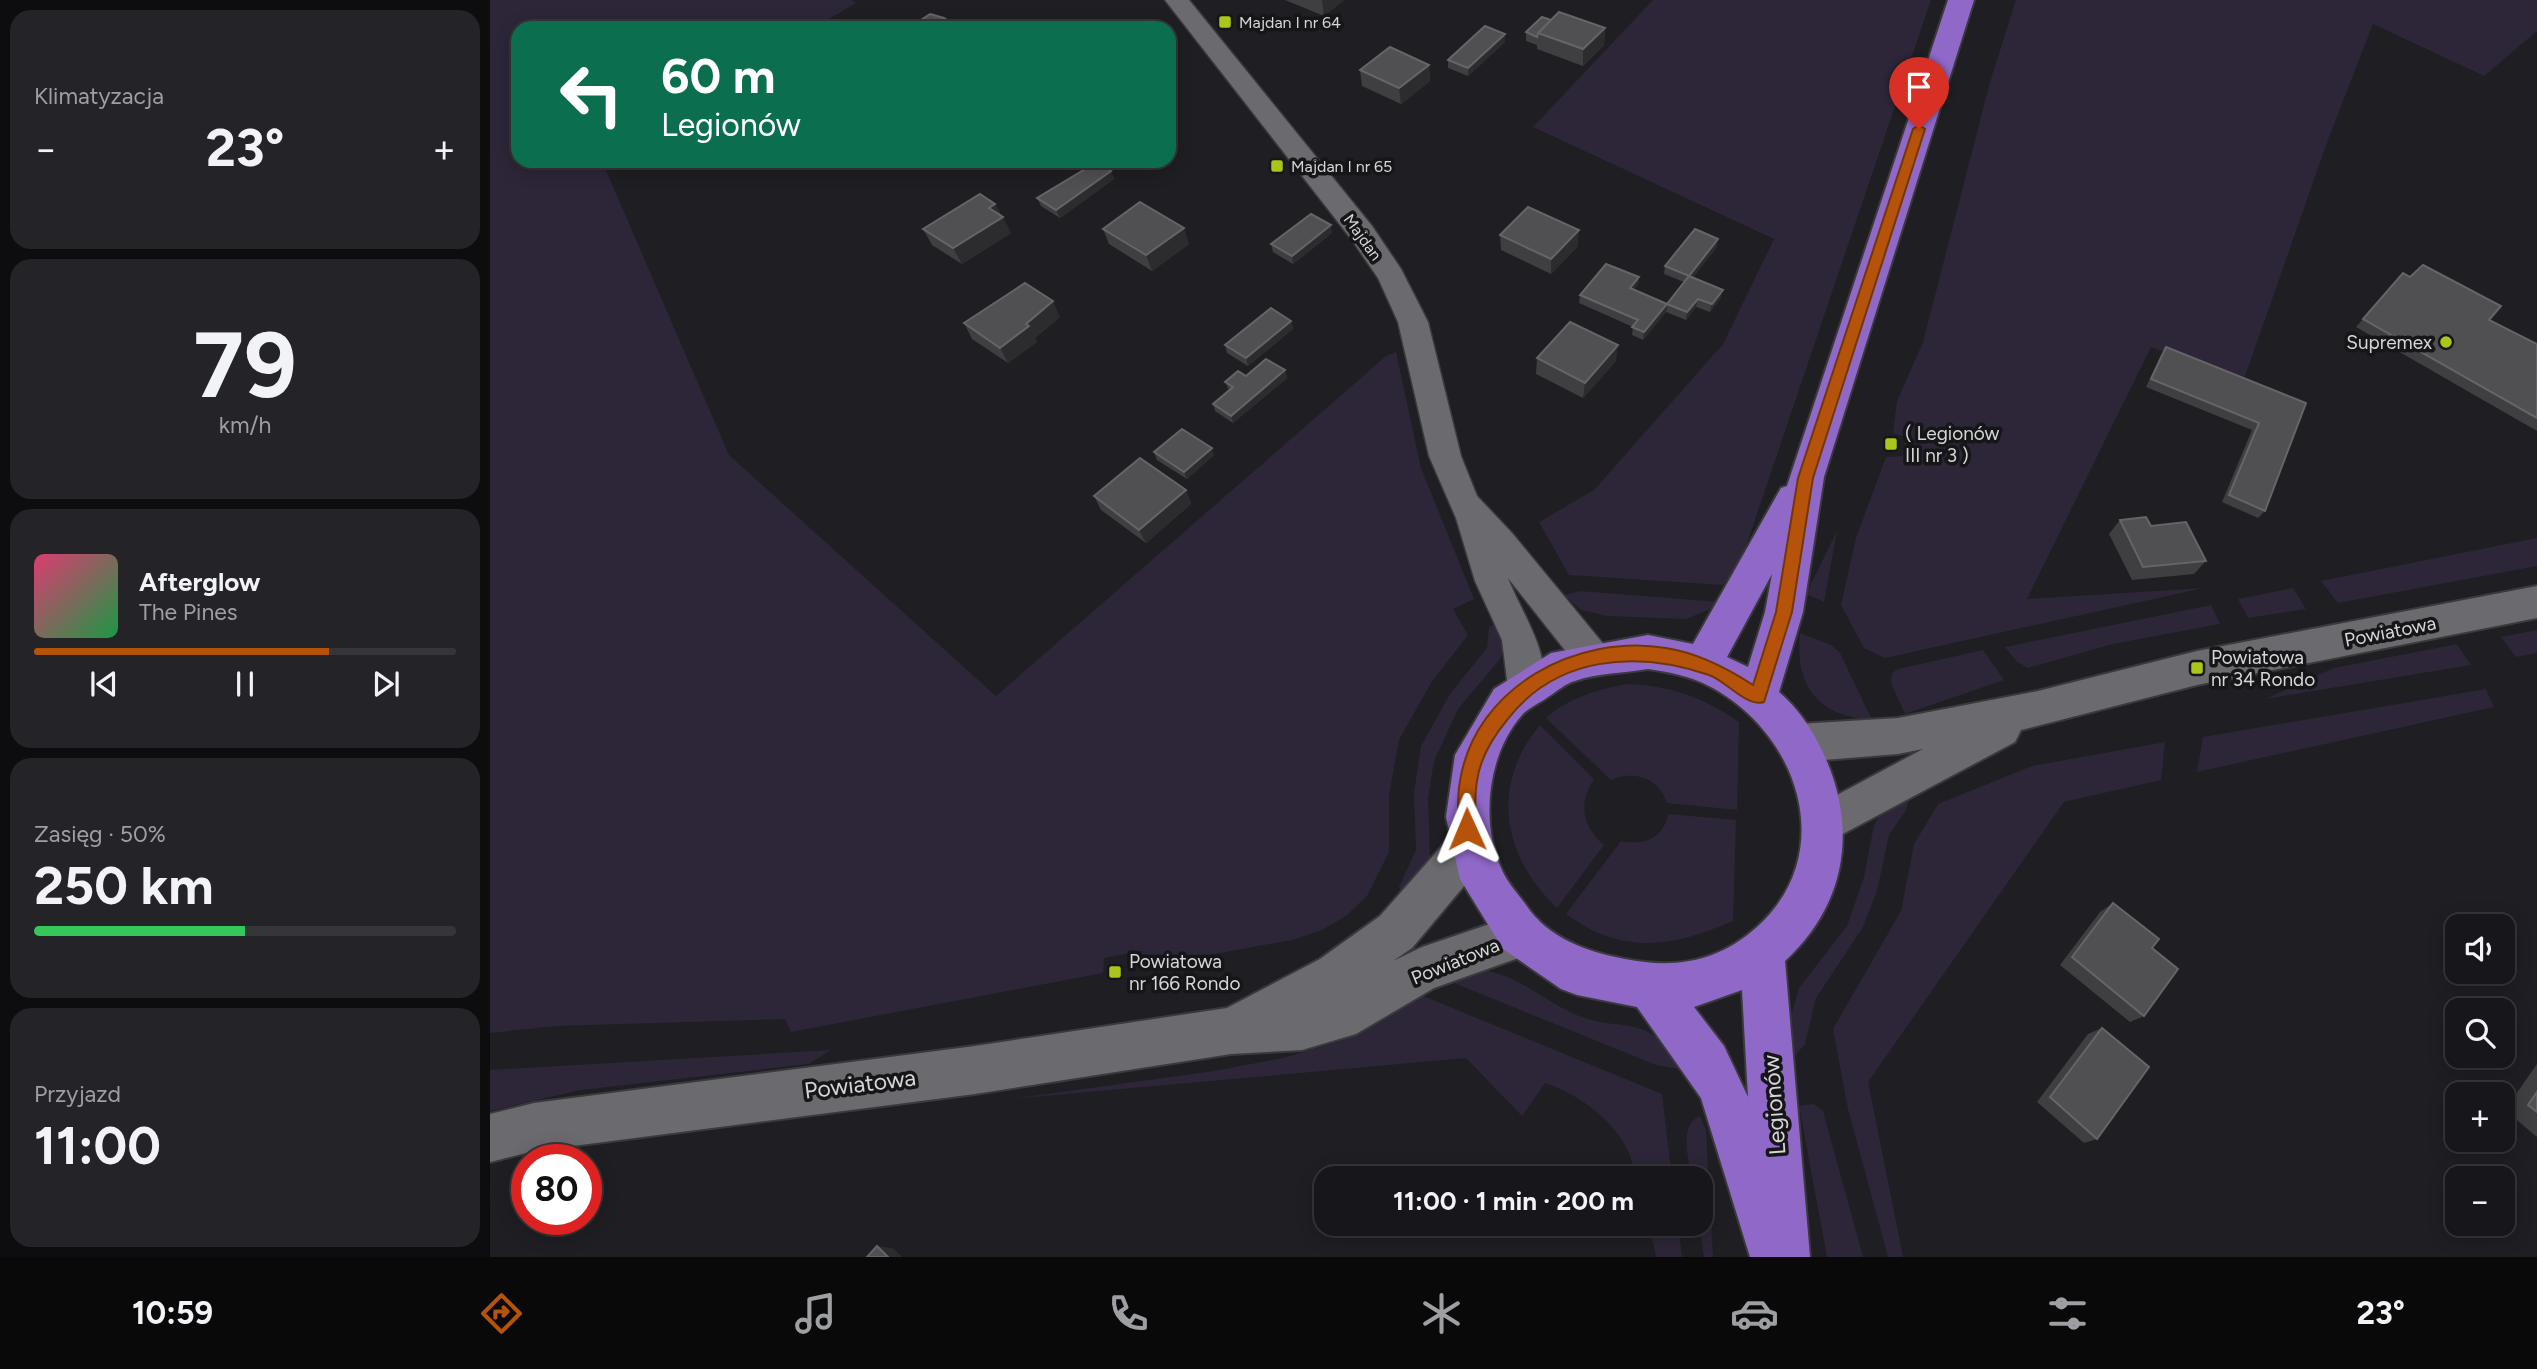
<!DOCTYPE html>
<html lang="pl">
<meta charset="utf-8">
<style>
:root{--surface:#17161a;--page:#242327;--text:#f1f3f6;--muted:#9e9fa2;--line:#363539;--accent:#b45309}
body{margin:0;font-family:Figtree,sans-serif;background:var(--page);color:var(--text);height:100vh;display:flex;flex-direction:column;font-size:26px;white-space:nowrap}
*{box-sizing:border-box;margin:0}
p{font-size:23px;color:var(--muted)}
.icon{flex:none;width:38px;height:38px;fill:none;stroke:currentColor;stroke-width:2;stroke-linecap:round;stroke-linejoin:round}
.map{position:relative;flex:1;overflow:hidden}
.side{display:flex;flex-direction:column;gap:10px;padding:10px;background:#0d0c0e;width:490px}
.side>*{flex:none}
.hud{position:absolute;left:21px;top:21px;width:665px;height:147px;border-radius:21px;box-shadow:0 4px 18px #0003,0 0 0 2px var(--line);background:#0b6e4f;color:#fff;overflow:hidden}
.tools{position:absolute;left:1955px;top:914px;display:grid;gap:14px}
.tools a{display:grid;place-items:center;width:70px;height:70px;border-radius:14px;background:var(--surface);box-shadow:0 4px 18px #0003,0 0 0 2px var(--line);font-size:35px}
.speed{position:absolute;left:21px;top:1144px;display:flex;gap:14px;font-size:35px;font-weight:700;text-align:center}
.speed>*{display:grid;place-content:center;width:91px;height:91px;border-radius:50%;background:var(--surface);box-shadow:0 4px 18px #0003,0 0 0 2px var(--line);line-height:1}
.speed .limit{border:10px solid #d22;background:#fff;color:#111}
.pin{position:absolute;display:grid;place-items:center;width:60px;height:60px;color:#fff;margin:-72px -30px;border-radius:50% 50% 50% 0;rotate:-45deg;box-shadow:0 0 7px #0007}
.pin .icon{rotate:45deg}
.me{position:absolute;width:77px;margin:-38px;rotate:359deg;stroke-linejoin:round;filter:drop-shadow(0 0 5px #0008)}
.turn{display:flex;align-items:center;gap:24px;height:147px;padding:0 35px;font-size:32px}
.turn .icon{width:91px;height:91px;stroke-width:2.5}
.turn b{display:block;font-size:49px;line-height:60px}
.big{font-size:52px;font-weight:700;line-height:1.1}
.side .tile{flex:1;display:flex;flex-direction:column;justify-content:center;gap:10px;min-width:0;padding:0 24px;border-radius:21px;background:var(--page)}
.side .dial{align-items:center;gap:0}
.dial b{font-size:91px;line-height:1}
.song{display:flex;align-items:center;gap:21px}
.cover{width:84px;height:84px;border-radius:10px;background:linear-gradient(135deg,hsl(340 70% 55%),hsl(140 70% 35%))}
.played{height:7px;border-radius:4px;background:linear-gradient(90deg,var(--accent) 70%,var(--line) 70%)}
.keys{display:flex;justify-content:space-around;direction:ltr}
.heat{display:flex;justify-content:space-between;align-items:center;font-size:38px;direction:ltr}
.charge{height:10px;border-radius:5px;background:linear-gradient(90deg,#34c759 50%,var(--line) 0)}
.trip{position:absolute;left:824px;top:1166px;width:399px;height:70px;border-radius:21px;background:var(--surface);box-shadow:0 4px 18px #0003,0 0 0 2px var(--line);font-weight:700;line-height:70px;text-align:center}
.tabs{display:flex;height:112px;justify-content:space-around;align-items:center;background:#09090a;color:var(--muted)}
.tabs .icon{width:49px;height:49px}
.tabs .active{color:var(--accent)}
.tabs b{font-size:32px;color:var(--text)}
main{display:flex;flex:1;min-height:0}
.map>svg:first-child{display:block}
.green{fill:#2c2638}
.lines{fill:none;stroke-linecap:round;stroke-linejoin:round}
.minor-casing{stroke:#3a393c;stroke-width:3}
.tertiary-casing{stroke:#3a393c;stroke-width:4}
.secondary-casing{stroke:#3a393c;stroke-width:4}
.trunk-casing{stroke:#3a393c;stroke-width:4}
.minor{fill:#6b6a6e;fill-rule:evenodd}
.tertiary{fill:#6b6a6e;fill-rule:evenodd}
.secondary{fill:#6b6a6e;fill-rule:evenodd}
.trunk{fill:#9069c8;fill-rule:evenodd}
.wall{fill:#3f3e41}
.shaded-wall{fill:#2c2b2e}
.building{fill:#504f52;stroke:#656467;stroke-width:2}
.route{fill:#b45309;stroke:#753606;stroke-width:2}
.poi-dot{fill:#a9c71a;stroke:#161518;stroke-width:2.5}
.labels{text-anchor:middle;stroke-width:7;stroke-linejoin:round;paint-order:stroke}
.far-poi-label{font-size:16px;fill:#d6d6d8;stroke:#161518;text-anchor:start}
.far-street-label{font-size:16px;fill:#d6d6d8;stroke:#161518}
.poi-label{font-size:19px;fill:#d6d6d8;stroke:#161518;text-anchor:start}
.street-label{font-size:19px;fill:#d6d6d8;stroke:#161518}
.near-street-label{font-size:23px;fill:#d6d6d8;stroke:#161518}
</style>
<main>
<section class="side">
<div class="tile"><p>Klimatyzacja</p>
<div class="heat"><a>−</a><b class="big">23°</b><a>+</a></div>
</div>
<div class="tile dial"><b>79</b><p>km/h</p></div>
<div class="tile">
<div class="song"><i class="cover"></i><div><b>Afterglow</b><p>The Pines</p></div></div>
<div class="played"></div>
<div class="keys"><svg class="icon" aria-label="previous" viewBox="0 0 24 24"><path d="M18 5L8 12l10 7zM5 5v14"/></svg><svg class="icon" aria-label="pause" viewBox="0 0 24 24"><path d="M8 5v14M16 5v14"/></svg><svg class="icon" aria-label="next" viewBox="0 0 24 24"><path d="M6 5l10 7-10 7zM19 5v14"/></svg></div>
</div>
<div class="tile"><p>Zasięg · 50%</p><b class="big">250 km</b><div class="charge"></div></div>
<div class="tile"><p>Przyjazd</p><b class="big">11:00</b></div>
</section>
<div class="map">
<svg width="2047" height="1257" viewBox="0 0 2047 1257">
<rect width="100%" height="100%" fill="#1f1e22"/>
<g class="green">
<polygon points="0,0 361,0 366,3 324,28 28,28 28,161 112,161 239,455 506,696 896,356 906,352 931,468 984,599 963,609 978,635 941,683 909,740 899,795 899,852 877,896 856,916 832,930 802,940 653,967 652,951 614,958 613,973 301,1032 295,1019 66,1026 0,1033"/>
<polygon points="1163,0 1441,0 1250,564 1233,585 1079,575 1049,522 1104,490 1233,344 1284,239 1043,127"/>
<polygon points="1526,0 2047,0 2047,31 1994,76 1883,24 1839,137 1753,382 1661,347 1537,599 1714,588 1395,658 1374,648 1351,605 1366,538 1396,457 1412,456 1416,437 1403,433 1407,401 1433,342 1500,82"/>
<polygon points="1347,531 1334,602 1316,594"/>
<polygon points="2047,538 2047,566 1848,603 1831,581"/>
<polygon points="1803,588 1816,609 1758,618 1748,599"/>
<polygon points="1090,591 1229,602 1218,610 1196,619 1117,616 1091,610 1074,595"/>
<polygon points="1721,605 1730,624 1623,644 1538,668 1526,661 1515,647"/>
<polygon points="1009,623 1014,647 1010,659 968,709 944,761 938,798 940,860 915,900 909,887 926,850 924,793 931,746 960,694 997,648 999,627"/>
<polygon points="2047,630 2047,653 2026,657 2011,637"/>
<path d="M1310 633 1341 645 1350 653 1382 720C1328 717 1304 685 1310 633Z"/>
<polygon points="1967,644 1981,665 1775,699 1844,668"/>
<polygon points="1493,650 1514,680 1415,714 1401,683 1402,673 1408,669"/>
<path d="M1137 684C1181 686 1213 697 1249 722L1247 810 1177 803C1169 778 1144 770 1121 780L1056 718C1080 697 1106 690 1137 684Z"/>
<polygon points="1996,689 2004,707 1707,772 1713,737"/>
<path d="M1050 725 1104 779C1088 803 1092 826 1114 845L1067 908C1012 856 1000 785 1050 725Z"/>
<polygon points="1675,742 1671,780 1574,802 1378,1082 1413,1257 1398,1257 1358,1109 1343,1029 1411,911 1424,844 1448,804 1542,766"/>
<polygon points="1420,795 1416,810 1399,835 1387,891 1373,927 1326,998 1315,1044 1300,1062 1301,1016 1309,988 1357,926 1374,877 1384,825 1392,812"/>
<path d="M1178 814 1246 820 1243 921C1183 947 1133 956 1076 914L1131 841C1152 846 1174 839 1178 814Z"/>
<path d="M990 970C1031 974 1059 1007 1098 1019 1115 1025 1134 1023 1151 1029 1171 1036 1187 1057 1201 1071L1166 1065 964 983 961 974Z"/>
<path d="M926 993 1172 1094 1182 1178H1146C1143 1169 1142 1159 1138 1151 1123 1119 1088 1094 1055 1083L1032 1116 976 1058 521 1099 724 1071 793 1058 854 1040 892 1018Z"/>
<polygon points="341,1050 319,1064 91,1090 0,1111 0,1070"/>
<polygon points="1324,1104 1333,1111 1373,1257 1337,1257 1309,1106"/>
<path d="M1210 1116 1216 1130 1223 1257H1214L1209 1223 1211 1178H1202C1199 1160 1188 1125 1210 1116Z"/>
<polygon points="1159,1223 1188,1223 1192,1257 1166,1257"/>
</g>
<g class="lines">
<g class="minor-casing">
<path id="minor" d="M675 0H699L882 226 911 269 938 322 971 456 987 496 1022 533 1115 646 1120 657 1115 668 1102 672 1089 668 1018 578C1031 613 1067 661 1049 699L1036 704 1023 699 1018 688 1012 640 985 581 966 518 939 456 908 322 888 278 862 240Z"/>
</g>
<g class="tertiary-casing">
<polygon id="tertiary" points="2047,586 2047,618 1707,685 1531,730 1525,742 1334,844 1319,838 1313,824 1319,810 1433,749 1408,754 1309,762 1295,756 1289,743 1295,730 1309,724 1408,718 1548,691 1707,651"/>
</g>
<g class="secondary-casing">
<polygon id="secondary" points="980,825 995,831 1001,846 995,861 922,948 903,961 932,947 1032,913 1048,919 1054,935 1048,951 944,988 866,1034 812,1050 741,1054 485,1094 44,1151 0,1162 0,1114 44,1103 485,1046 737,1008 830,959 890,916 965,831"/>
</g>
<g class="trunk-casing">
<path id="trunk" d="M1458 0H1484L1334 477 1313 612 1289 692C1310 710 1324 732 1335 757 1368 831 1355 906 1295 961L1320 1257H1260L1211 1098 1147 1007 1087 995 1071 989 1013 949 970 879 956 817 965 755 1004 689 1061 653 1158 635 1203 644 1291 488 1297 486ZM1282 574 1275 612 1258 667 1237 657ZM1158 669C1179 672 1200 676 1219 686 1309 733 1349 853 1267 927 1228 962 1185 969 1135 959 1097 952 1058 938 1036 905 1028 894 1017 882 1012 870 990 823 997 755 1032 715 1038 708 1050 703 1058 697 1066 692 1076 683 1085 681 1107 673 1135 673 1158 669ZM1252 990 1258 1097 1234 1046 1204 1007Z"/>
</g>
<use href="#minor" class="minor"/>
<use href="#tertiary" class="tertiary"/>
<use href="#secondary" class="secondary"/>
<use href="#trunk" class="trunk"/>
</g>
<g class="wall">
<polygon points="795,0 854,0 834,16"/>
<polygon points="1061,20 1115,28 1114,45 1093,66 1047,49 1047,45 1036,41 1036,32"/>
<polygon points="1015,34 1015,42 978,76 958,68 958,60"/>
<polygon points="939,65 940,81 911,104 872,86 870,70"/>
<polygon points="621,171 624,179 570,218 551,206 547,198"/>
<polygon points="505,204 521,233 472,264 442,245 433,229"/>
<polygon points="613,229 699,244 662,271 619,244"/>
<polygon points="842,233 803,264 783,252 781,244"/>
<polygon points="1010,235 1088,246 1061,274 1011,250"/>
<polygon points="1227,247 1203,277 1231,298 1220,312 1206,307 1196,320 1176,312 1177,304 1194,282 1174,274 1175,266"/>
<polygon points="1149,277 1148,285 1144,289 1176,312 1153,340 1142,335 1143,327 1089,303 1090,295"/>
<polygon points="570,317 545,338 547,342 518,363 482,339 474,323"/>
<polygon points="1873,319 2047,344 2047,431 1866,327"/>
<polygon points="801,321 803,329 758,366 737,353 735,345"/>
<polygon points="1676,347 1816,403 1775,511 1768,518 1732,502 1762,430 1656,387 1671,355"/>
<polygon points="1047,358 1126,361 1093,398 1046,374"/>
<polygon points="795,370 797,378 743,423 725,411 723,404 739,390 735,382 756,376"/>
<polygon points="664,452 724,455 697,479 667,460"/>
<polygon points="696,490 701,504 656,543 611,510 604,496"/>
<polygon points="1630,520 1661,526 1716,561 1704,574 1642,580 1619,534"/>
<polygon points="1623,903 1662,948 1654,1016 1640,1022 1570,965 1610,912"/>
<polygon points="1612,1028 1607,1139 1594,1143 1547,1102 1598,1034"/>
<polygon points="2047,1064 2047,1137 2015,1110"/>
</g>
<g class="shaded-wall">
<polygon points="832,0 854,0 834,16"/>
<polygon points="1115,28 1114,45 1093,66 1093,49"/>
<polygon points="1015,34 1015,42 978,76 978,68"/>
<polygon points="939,65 940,81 911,104 909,88"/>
<polygon points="621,171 624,179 570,218 566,210"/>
<polygon points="505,204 512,219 513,217 521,233 472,264 463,248 499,208"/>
<polygon points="841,225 842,233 803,264 802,256"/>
<polygon points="694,228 699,244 662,271 656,255"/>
<polygon points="1089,230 1088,246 1061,274 1061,259"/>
<polygon points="1228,239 1227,247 1198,284 1199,276"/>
<polygon points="1149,277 1148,285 1139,296 1140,288"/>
<polygon points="1233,290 1231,298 1220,312 1222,304"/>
<polygon points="1208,299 1206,307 1196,320 1197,312"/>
<polygon points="563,301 570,317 545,338 547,342 518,363 510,348"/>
<polygon points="1177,304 1176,312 1153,340 1154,332"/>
<polygon points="801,321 803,329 758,366 756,358"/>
<polygon points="1128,345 1126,361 1093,398 1095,383"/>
<polygon points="795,370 797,378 743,423 741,416"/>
<polygon points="722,448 724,455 697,479 694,472"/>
<polygon points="696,490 701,504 656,543 649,530"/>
<polygon points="387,1246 403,1248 412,1257 398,1257"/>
</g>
<g class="building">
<polygon points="1069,12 1115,28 1093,49 1048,33"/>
<polygon points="440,14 454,18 467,27 419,28"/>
<polygon points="1052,17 1061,20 1048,33 1047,37 1036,32"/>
<polygon points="995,26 1015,34 978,68 958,60"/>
<polygon points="900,47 939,65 909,88 870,70"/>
<polygon points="607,162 621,171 566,210 547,198"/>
<polygon points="490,194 505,204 499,208 513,217 463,248 433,229"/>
<polygon points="650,202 694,228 656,255 613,229"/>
<polygon points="1038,207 1089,230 1061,259 1010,235"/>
<polygon points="821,214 841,225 802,256 781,244"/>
<polygon points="1205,229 1228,239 1199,276 1175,266"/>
<polygon points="1116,264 1149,277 1140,288 1177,304 1154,332 1142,327 1148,320 1090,295"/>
<polygon points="1933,265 2011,306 1999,320 2047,344 2047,418 1873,319 1913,273 1920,277"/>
<polygon points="1199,276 1233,290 1222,304 1208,299 1197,312 1177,304"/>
<polygon points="535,283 563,301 536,324 539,326 510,348 474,323"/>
<polygon points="781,308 801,321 756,358 735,345"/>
<polygon points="1080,322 1128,345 1095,383 1047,358"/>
<polygon points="1676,347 1816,403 1775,511 1739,495 1769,423 1661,379"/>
<polygon points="776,359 795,370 741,416 723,404 743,387 735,382 748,371 756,376"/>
<polygon points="692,429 722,448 694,472 664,452"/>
<polygon points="650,458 696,490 649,530 604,496"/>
<polygon points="1656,517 1661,526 1696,522 1716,561 1653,567 1630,520"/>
<polygon points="1623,903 1669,939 1662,948 1688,969 1654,1016 1582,957"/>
<polygon points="1612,1028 1659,1067 1607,1139 1560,1097"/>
<polygon points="2047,1092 2047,1112 2038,1105"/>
<polygon points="387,1246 398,1257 377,1257"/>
</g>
<path class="route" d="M1429 125 1435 129 1323 478 1302 612 1274 702C1257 708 1235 680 1219 675 1146 650 1066 656 1017 720 1003 737 990 759 987 781 984 796 986 813 985 829L983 835H970L968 829C968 813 967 796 970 781 985 687 1087 633 1176 648 1208 653 1237 668 1263 685L1286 612 1308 478 1423 129Z"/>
<g class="poi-dot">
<rect x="728" y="15" width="14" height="14" rx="3.5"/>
<rect x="780" y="159" width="14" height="14" rx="3.5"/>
<circle cx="1956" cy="342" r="7"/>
<rect x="1394" y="437" width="14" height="14" rx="3.5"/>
<rect x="1700" y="661" width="14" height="14" rx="3.5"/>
<rect x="618" y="965" width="14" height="14" rx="3.5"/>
</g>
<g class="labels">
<g class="far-poi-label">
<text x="749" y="28">Majdan I nr 64</text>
<text x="801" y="172">Majdan I nr 65</text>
</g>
<g class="far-street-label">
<text transform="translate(873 237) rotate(54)" y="6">Majdan</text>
</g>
<g class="poi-label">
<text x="1942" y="349" text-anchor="end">Supremex</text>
<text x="1415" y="440">( Legionów<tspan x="1415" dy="22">III nr 3 )</tspan></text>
<text x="1721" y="664">Powiatowa<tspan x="1721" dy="22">nr 34 Rondo</tspan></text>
<text x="639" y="968">Powiatowa<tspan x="639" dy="22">nr 166 Rondo</tspan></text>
</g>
<g class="street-label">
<text transform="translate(1900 631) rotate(-11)" y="7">Powiatowa</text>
<text transform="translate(965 961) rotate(-22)" y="7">Powiatowa</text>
</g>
<g class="near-street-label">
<text transform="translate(370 1084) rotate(-7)" y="8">Powiatowa</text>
<text transform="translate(1284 1105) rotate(-94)" y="8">Legionów</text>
</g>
</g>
</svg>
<div class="tools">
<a><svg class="icon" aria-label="sound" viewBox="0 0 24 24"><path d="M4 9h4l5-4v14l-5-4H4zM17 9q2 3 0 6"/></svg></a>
<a><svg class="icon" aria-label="search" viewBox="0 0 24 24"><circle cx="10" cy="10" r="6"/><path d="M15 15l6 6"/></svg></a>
<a>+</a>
<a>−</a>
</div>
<div class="speed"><div class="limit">80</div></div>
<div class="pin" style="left:1429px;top:129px;background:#d93025"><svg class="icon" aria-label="arrive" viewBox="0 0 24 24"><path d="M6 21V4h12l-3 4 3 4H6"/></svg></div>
<svg class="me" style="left:977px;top:829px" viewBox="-20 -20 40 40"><path d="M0-17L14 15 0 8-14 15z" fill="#b45309" stroke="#fff" stroke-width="4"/></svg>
<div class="trip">11:00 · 1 min · 200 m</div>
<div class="hud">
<div class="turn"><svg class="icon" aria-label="left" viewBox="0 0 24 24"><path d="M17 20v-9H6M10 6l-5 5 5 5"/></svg><div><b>60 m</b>Legionów</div></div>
</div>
</div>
</main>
<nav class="tabs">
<b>10:59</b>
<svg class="icon active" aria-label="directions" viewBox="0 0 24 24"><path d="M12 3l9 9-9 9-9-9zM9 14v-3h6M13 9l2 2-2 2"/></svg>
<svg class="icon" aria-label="music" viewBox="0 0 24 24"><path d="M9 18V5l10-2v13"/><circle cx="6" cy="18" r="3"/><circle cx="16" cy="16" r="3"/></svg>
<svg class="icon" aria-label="phone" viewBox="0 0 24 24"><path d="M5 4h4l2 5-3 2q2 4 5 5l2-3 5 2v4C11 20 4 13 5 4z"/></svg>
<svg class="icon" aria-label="climate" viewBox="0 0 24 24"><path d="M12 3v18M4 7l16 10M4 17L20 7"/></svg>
<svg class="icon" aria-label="car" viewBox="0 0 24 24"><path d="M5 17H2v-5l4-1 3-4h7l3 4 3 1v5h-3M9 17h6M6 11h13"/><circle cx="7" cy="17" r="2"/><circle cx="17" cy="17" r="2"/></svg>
<svg class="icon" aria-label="filters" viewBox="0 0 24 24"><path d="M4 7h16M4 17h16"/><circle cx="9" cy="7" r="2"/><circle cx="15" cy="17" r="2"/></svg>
<b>23°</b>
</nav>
